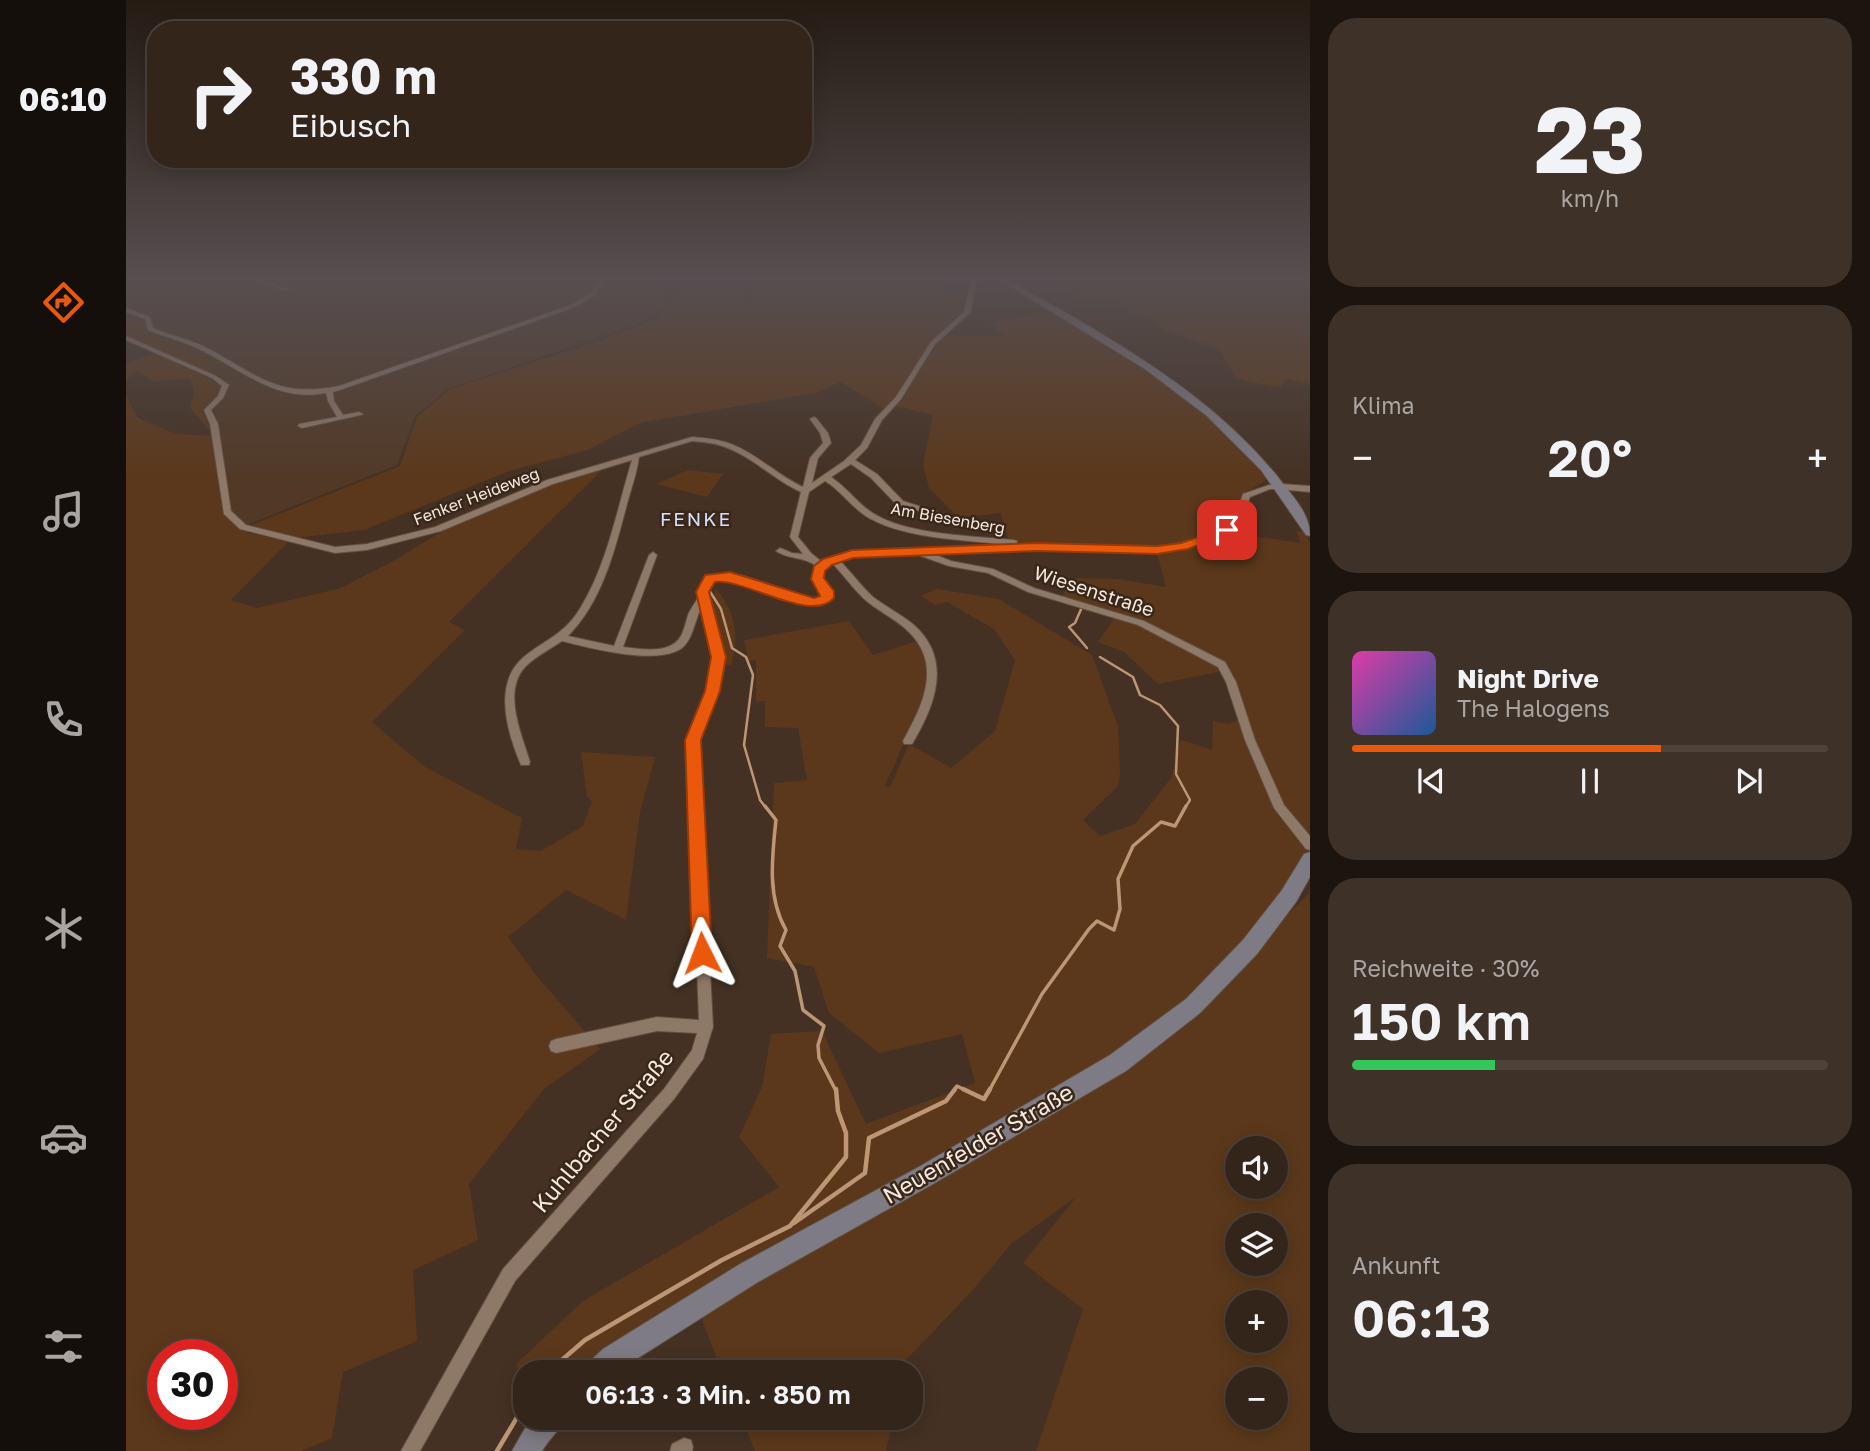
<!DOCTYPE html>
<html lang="de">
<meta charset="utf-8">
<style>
:root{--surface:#33251a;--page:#3e3127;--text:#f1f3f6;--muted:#a9a5a2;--line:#4e4239;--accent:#ea580c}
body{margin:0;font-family:"Golos Text",sans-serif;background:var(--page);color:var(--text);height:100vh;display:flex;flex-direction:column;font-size:26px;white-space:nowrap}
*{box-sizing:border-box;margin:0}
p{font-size:23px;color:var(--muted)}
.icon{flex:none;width:38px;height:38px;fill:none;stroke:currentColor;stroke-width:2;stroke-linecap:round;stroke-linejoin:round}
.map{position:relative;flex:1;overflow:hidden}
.panel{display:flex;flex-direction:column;gap:18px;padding:18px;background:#1c140e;width:560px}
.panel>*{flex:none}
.guide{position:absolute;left:21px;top:21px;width:665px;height:147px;border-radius:28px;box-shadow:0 4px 18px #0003,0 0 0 2px var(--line);background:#33251a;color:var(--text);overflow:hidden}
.fabs{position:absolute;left:1099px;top:1136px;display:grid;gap:14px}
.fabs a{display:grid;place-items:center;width:63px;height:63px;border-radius:50%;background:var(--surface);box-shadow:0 4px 18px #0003,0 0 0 2px var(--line);font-size:35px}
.speed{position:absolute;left:21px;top:1339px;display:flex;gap:14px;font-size:35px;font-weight:700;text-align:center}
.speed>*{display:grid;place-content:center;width:91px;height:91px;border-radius:50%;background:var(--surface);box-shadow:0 4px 18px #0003,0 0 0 2px var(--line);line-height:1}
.speed .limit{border:10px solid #d22;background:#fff;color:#111}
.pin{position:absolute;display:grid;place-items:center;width:60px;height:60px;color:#fff;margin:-30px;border-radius:14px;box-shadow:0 4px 10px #0006}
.me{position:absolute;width:77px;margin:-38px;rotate:357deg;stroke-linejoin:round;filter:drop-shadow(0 0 5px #0008)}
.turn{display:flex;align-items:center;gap:24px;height:147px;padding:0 28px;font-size:32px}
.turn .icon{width:91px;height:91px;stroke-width:2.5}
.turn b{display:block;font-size:49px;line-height:60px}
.big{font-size:52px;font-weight:600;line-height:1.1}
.panel .card{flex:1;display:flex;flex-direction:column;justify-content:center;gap:10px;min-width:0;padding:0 24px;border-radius:28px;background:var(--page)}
.panel .dial{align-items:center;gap:0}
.dial b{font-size:91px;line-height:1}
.song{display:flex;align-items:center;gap:21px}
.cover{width:84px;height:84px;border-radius:10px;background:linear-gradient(135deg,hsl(320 70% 55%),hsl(210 70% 35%))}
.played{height:7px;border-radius:4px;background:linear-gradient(90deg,var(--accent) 65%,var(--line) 65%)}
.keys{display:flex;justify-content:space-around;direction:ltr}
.heat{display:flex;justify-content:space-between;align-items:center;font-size:38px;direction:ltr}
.charge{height:10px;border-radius:5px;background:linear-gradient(90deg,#34c759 30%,var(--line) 0)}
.trip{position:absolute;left:387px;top:1360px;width:410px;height:70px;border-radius:28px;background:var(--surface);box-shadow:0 4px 18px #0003,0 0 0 2px var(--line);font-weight:600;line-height:70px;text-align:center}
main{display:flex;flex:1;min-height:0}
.tabs{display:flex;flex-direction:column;width:126px;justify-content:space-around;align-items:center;background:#140f0a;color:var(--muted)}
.tabs .icon{width:49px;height:49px}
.tabs .active{color:var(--accent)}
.tabs b{font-size:32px;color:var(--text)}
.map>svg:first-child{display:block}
.built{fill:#513926}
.green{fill:#5b381b;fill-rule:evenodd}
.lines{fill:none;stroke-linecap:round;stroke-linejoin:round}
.stream-far3{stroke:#bd9676;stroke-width:2}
.stream-far2{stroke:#bd9676;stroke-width:2.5}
.stream-far1{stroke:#bd9676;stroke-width:3.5}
.stream{stroke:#bd9676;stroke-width:4.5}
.building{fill:#68390d}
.minor-casing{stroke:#5f4f42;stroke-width:2}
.tertiary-casing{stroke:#5f4f42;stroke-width:2}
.secondary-casing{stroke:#5f4f42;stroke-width:2}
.minor{fill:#8e7868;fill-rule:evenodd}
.tertiary{fill:#8e7868;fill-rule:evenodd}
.secondary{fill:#7e7b84;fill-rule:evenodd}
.route{fill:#ea580c;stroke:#983908;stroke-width:2}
.labels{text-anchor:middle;stroke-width:5;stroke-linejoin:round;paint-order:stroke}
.far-street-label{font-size:16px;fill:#f6e9e0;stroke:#392719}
.far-quarter-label{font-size:19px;letter-spacing:2px;fill:#d1e0fb;stroke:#392719}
.street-label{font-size:19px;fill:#f6e9e0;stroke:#392719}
.near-street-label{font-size:23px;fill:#f6e9e0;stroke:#392719}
</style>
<main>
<nav class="tabs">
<b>06:10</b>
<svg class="icon active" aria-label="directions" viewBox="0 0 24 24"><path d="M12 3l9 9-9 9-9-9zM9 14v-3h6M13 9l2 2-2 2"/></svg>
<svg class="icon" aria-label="music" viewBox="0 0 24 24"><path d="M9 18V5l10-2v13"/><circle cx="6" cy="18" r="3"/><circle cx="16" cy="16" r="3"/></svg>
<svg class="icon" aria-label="phone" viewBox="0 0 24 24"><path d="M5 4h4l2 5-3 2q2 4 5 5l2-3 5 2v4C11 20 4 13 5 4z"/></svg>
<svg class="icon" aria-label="climate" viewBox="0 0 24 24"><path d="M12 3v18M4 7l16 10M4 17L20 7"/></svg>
<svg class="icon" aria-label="car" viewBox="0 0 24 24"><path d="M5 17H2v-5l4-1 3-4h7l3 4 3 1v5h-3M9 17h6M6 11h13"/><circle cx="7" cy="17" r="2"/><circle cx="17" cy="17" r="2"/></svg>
<svg class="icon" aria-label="filters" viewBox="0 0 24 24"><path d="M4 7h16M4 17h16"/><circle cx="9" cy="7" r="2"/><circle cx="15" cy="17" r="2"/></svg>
</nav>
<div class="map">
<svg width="1184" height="1451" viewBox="0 0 1184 1451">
<rect width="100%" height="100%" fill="#443123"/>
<polygon class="built" points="0,277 491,277 549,282 535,309 517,322 322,389 289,416 271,465 118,526 102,512 99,473 88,406 99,396 104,384 0,336"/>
<g class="green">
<path d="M628 277H797L820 279 818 292 844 294 840 311 832 321 809 338 772 396 759 409 714 382 690 393 514 423 462 450 383 471 238 530 169 538 125 525 274 466 291 417 324 389 470 342 520 323 532 317 553 282 621 288 618 294C623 305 627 312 637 319L627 310 620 293Z"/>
<path d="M919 277H1184V384L1160 379 1155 388 1111 379 1093 349 1036 329 1032 322 997 308 986 299C950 310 947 287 919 277Z"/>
<path d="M922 311 970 337 1073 404 1140 475 1139 481 1116 495C1115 502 1114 510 1112 516 1090 562 926 546 883 541L875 513 832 518 803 488 797 465 807 415 769 406 806 348 818 336H879L863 323Z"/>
<polygon points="0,313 16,318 22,331 68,351 62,355 66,357 74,353 81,356 85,373 0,336"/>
<polygon points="29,353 96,385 93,394 76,410 85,432 64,408 68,392 64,379 26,381 11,371 0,380 0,363"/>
<path d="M0 396 12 418 50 434 86 436 95 473 98 513 122 533 162 542 105 600 131 608 215 588 269 560 333 521 413 488 480 466 323 622 339 630 246 722 299 767 396 818 390 849 415 851 457 826 466 802 461 796 455 752 529 757 514 812 500 920 440 890 382 937 410 975 474 1049 418 1089 343 1184 352 1240 287 1270 291 1341 217 1372 206 1438 175 1451H0ZM37 1354H96V1414H37Z"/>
<polygon points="562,470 597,474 581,497 530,484"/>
<polygon points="1170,531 1179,532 1184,543 1184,840 1157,807 1097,665 1016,623 935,597 949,578 993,579 1040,587 1031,553 1058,548 1101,532 1175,543"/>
<path d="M590 589C609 610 614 638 605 665H596L582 613Z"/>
<path d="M811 589 873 599 966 655 992 726 994 775 991 787 957 820 974 836 1009 824 1045 778 1055 740 1086 750 1087 721 1103 724 1116 718 1153 811 1182 854 1140 937 1184 892V1451H910L957 1309 897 1263 950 1197 886 1243 846 1291 778 1362 776 1372H596L567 1296 467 1360 453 1372H399V1382L390 1364 457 1301 653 1187 613 1137 636 1087 645 1034 696 1031 740 1124 849 1083 836 1034 753 1053 703 1013 688 967 641 958 648 783 681 780 672 728 639 727V701L630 702V660L623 661 618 640 723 621 747 655 792 641 802 664 803 687 761 781 759 786 764 787 783 744 825 768 869 731 889 660 868 629 821 602 809 605 795 596ZM1111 1148H1150V1186H1111ZM1111 1225H1150V1264H1111ZM1111 1302H1150V1340H1111ZM1111 1379H1150V1418H1111Z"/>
<polygon points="990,616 1015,625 1093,666 1097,671 1032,684 998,652 972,642"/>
<polygon points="615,1418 767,1418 760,1451 629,1451"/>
</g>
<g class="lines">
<polyline class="stream-far3" points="1174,277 1184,279"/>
<g class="stream-far2">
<polyline points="583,590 595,609 606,648 620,657 627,675 618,745 634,800 640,808"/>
<polyline points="956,607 949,623 943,627 961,648"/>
<polyline points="974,657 1007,677 1014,695 1034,705 1052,726 1050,774 1064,800 1059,808"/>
</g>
<g class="stream-far1">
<path d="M639 806 650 820C646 857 641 897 660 930L654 946 669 971 677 1010 698 1026 692 1045 693 1058 710 1091"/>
<polyline points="828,1091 831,1086 841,1091"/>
<polyline points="863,1091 916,994 963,929 971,921 988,930 994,909 992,879 1007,846 1035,822 1049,826 1060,806"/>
</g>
<g class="stream">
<polyline points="837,1089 858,1099 864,1089"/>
<polyline points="668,1223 739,1173 743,1138 820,1101 829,1089"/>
<polyline points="422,1372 459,1340 596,1260 664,1226 720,1157 720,1133 712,1111 710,1089"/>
<polyline points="371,1451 399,1404"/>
</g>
</g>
<g class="building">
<polygon points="18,277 57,277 54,279 61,282 51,285 44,283 14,294 0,288 0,284"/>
<polygon points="419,277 442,277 466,286 457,292"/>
</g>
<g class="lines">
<g class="minor-casing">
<g id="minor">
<polygon points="0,277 6,277 0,280"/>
<polygon points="132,277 138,277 139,281 164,289 161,291 135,283"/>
<path d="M474 277H480L469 295 449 307 217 389 207 392 208 401 217 415 233 412 237 414 235 415 176 428 172 426 173 424 211 417 202 401 200 393C150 403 115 369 73 349 57 341 39 337 22 330L19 319 0 312V308L24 317 27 328C45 336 65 339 83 349 133 376 152 398 213 386L445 305 465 293Z"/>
<path d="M812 277 848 279 862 277 851 282 844 313 809 344 775 399 756 420 741 448 729 460 751 474 777 501 824 516 820 518 771 505 745 478 725 464 705 477C722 488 733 506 750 515 785 535 848 536 888 540L891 541V545C954 543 1025 558 1085 534 1092 531 1099 529 1104 524 1112 516 1113 504 1117 494L1143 485H1158V489H1144L1124 497 1117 516 1107 530 1080 542 1054 548 1008 553 914 550 805 553 825 561 867 569 908 588 1018 621 1099 662 1110 682 1129 740 1158 805 1184 836V850L1180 849 1148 808 1119 740 1100 682 1092 667 1012 625 902 592 862 573 823 566 795 556 794 554 726 557 714 561C725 572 735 586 747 597 760 607 775 614 788 625 827 660 809 706 786 744H778L777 741C796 706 817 666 783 632 771 620 756 613 743 603 729 592 719 576 706 563L696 570 695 579C701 585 708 591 704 600L682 606 634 587 602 579 590 580 584 586 583 600 597 657 592 691 572 740 587 1027 577 1059 548 1099 389 1281 294 1451H275L377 1269 538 1089 566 1050 571 1033 531 1031 430 1053 425 1051 423 1046 425 1041 430 1039 531 1017 573 1020 562 740 582 691 587 657 575 608C569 620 567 639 556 648 532 666 463 648 436 641 423 650 410 656 399 667 376 692 396 735 404 762L403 765H395C381 732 366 682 399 656 422 638 439 634 455 607 482 562 491 509 506 460L427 484 315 531 241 550 209 553 114 529 98 514 84 424 78 410 92 396 96 386 86 378 0 340V336L90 376 103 385 97 398 85 410 92 424 105 511 120 525 209 547 241 544 309 527 421 480 566 437C579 438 592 439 605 444 631 454 651 475 677 487L684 458 697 443 694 433 684 419 688 417 690 418 702 433 705 443 692 458 686 483 718 461 735 445 749 419 770 397 805 342 838 312 845 282 814 280ZM566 441C578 442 589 443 599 447 627 457 648 480 675 492L664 537 677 554 666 553 654 548 650 551C663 560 678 556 690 566L688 569 687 579 697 592 696 596C691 598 685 600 680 599 650 593 602 555 575 585 573 601 568 602 562 615 560 622 558 630 555 636 544 655 515 649 497 647L531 555 527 552 523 555 488 646 442 636C476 602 489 550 501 504 505 489 511 473 513 457ZM699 481C716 491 727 510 745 519 781 539 842 540 883 545L725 551 696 562 685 553 672 537 683 492Z"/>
<polygon points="558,1438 565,1440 567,1447 566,1451 544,1451 546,1444"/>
</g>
</g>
<g class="tertiary-casing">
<polygon id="tertiary" points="1155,484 1184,486 1184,492 1151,489 1151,485"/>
</g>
<g class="secondary-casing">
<g id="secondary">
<path d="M869 277H879C905 295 934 309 961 325 1033 368 1103 415 1155 481 1168 498 1184 514 1184 536L1180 535 1135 470 1081 416 1019 369Z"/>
<polygon points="1184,852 1184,877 1170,902 1131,954 1074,1013 1000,1071 807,1184 632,1282 490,1372 458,1372 462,1363 477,1349 614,1264 791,1168 984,1055 1060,999 1117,940 1156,890 1178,854"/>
<path d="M405 1418H439C433 1431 423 1439 416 1451H386Z"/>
</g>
</g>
<use href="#minor" class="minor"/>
<use href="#tertiary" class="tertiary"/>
<use href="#secondary" class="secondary"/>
</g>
<linearGradient id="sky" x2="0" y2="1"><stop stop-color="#251b13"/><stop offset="0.58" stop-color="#564e50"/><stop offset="1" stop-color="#564e50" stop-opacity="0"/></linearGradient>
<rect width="1184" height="480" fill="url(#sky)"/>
<path class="route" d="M1101 527 1106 528V533L1062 549 1031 554 911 551 727 558 706 565 699 571 698 578 708 591V598C685 624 621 579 589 582L583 592 600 657 594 691 575 740 586 953 583 959 576 962 569 959 566 953 559 740 579 691 585 657 570 592 579 575 604 572 688 598 694 596 685 579 688 566 697 559 726 550 911 543 1031 546 1055 543Z"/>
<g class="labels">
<g class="far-street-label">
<text transform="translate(350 496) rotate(-21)" y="6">Fenker Heideweg</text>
<text transform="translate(822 518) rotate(10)" y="6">Am Biesenberg</text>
</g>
<g class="far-quarter-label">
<text x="570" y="526">FENKE</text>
</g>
<g class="street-label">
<text transform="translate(968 591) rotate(18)" y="7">Wiesenstraße</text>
</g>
<g class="near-street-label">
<text transform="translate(477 1131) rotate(-50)" y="8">Kuhlbacher Straße</text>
<text transform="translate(852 1144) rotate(-30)" y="8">Neuenfelder Straße</text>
</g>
</g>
</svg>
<div class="fabs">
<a><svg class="icon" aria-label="sound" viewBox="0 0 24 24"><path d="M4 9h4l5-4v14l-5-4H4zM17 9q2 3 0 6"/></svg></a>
<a><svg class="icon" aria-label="layers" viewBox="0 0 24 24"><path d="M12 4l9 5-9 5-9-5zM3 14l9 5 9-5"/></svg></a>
<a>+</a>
<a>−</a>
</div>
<div class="speed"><div class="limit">30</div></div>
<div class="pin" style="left:1101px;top:530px;background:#d93025"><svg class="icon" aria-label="arrive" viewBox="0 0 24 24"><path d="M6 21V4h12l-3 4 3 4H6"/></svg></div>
<svg class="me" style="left:576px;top:953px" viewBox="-20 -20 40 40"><path d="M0-17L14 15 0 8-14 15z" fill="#ea580c" stroke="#fff" stroke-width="4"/></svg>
<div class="trip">06:13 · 3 Min. · 850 m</div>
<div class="guide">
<div class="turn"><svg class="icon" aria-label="right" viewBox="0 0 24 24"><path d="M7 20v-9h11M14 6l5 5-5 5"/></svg><div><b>330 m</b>Eibusch</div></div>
</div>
</div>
<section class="panel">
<div class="card dial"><b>23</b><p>km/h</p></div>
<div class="card"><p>Klima</p>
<div class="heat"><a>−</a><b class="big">20°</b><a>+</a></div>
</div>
<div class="card">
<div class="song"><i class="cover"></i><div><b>Night Drive</b><p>The Halogens</p></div></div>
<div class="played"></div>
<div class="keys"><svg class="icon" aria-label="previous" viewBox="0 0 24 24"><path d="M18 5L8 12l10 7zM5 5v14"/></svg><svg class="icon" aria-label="pause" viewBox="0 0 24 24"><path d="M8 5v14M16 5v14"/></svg><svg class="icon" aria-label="next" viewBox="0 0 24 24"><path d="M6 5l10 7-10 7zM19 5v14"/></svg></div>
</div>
<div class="card"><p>Reichweite · 30%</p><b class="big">150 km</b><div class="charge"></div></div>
<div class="card"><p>Ankunft</p><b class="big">06:13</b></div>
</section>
</main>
